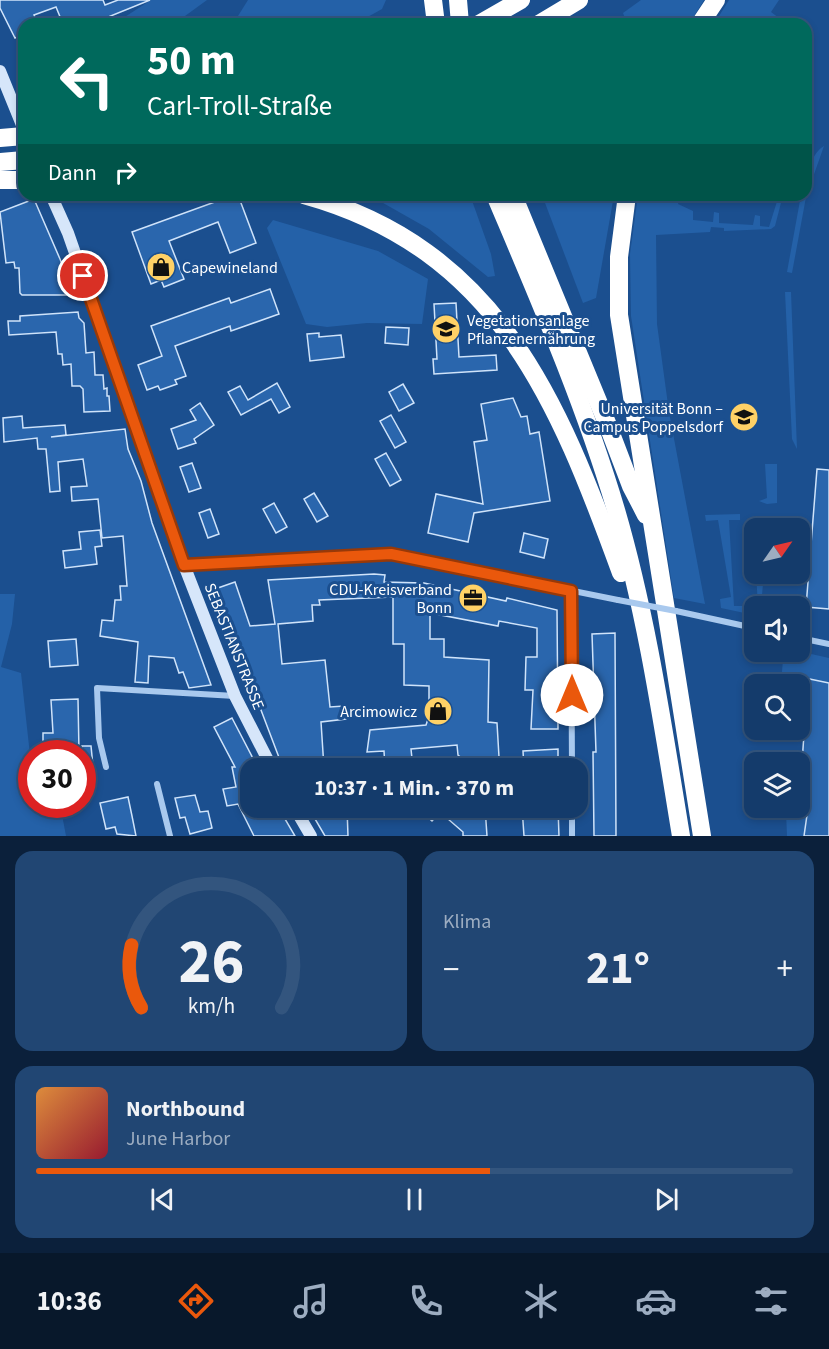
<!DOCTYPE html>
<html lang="de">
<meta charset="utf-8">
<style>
:root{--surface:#143b6b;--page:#214673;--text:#f1f3f6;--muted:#9dadc1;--line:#33557e;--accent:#ea580c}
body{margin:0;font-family:"Source Sans 3",sans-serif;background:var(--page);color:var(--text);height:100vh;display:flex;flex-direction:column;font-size:22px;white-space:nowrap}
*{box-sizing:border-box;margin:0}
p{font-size:20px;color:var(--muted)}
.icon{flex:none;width:33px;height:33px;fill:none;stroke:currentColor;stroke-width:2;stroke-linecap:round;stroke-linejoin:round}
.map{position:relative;height:836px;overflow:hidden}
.panel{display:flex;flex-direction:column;gap:15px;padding:15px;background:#0b203b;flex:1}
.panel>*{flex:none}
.hud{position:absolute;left:18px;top:18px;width:794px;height:183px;border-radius:18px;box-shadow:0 3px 9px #0003,0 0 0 2px var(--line);background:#00695c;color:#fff;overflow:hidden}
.needle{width:39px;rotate:56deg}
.buttons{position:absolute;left:744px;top:518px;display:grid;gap:12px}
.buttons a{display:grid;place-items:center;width:66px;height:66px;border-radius:12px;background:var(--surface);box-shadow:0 3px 9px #0003,0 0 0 2px var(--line);font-size:30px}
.speed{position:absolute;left:18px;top:740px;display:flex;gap:12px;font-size:30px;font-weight:700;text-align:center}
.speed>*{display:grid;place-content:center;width:78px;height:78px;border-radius:50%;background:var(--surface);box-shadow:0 3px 9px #0003,0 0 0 2px var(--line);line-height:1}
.speed .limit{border:9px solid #d22;background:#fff;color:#111}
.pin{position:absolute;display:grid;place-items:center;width:51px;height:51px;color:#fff;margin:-26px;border:3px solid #fff;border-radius:50%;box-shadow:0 2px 6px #0007}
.me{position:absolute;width:66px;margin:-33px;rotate:0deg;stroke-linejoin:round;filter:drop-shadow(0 0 4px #0008)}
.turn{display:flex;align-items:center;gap:21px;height:126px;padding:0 30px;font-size:27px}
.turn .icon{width:78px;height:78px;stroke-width:2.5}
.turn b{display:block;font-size:42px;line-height:51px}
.then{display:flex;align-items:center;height:57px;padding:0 30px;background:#0003;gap:12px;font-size:22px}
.big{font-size:45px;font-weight:700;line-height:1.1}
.panel .tile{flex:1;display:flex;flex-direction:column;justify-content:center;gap:9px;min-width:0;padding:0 21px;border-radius:18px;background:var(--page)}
.panel .dial{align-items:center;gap:0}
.dial svg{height:156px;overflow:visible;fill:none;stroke:var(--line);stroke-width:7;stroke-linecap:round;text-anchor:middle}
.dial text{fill:var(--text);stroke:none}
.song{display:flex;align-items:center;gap:18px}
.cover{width:72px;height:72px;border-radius:9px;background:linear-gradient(135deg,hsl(30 70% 55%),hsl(350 70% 35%))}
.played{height:6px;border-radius:3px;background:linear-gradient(90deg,var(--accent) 60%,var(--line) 60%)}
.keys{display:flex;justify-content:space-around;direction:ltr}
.heat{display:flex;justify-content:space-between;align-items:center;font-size:33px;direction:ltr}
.panel .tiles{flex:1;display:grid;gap:15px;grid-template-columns:1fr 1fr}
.tile:last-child{grid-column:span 2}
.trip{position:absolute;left:240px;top:758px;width:348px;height:60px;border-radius:18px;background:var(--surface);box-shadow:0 3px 9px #0003,0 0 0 2px var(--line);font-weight:700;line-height:60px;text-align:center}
.tabs{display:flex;height:96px;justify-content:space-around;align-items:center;background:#08182b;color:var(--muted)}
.tabs .icon{width:42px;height:42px}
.tabs .current{color:var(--accent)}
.tabs b{font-size:27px;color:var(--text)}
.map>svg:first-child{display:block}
.green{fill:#2461a8}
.building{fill:#2a66ad;stroke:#cfe3fa;stroke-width:1.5}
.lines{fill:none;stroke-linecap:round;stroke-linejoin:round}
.street{stroke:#a9c9ee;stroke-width:6}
.secondary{stroke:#d6e6fa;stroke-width:12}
.highway{stroke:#fff;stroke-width:18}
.street-bridge{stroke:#a9c9ee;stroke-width:6}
.route-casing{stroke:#983908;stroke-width:15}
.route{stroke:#ea580c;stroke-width:10}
.labels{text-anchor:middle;stroke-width:6;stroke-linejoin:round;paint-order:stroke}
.poi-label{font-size:16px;fill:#fff;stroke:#1b4f8f;text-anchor:end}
.street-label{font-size:16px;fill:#fff;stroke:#1b4f8f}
</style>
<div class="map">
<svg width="829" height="836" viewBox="0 0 829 836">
<rect width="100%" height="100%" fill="#1b4f8f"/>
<g class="green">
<polygon points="151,0 207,0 174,24 114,24"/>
<polygon points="248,0 386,0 382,9 355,24 233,24"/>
<polygon points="641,0 704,0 689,24 621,24 626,21 623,13"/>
<polygon points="729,0 779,0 771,12 779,18 776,22 768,16 762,24 714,24"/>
<path d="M824 146 806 197 792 273 787 272 801 195H806C806 179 809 155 824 146Z"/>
<polygon points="369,195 470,195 491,254 495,276 488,277 429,229"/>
<polygon points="542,195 614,195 596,298 583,303"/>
<polygon points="638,195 680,195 678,204 693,211 693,220 713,222 714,212 719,213 719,223 753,225 755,215 760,216 760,226 769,227 779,195 783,195 775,226 771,229 724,231 724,228 711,227 710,232 656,235 657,324 669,412 705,604 674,598 631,316 630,254"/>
<polygon points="273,220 378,251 428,279 422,324 367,323 327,327 306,324 267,228"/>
<polygon points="785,292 791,292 797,449 792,439"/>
<polygon points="765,464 777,464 777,503 767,504 759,501 767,498"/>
<polygon points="740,514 740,520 729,520 734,606 758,606 756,573 764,573 761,606 754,606 754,615 721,608 720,599 731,597 718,520 706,521 705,515"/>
<polygon points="0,594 15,594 12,624 1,667 21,673 31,764 32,804 60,804 66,836 0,836"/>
<polygon points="798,651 829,658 829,683 790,675 788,684 781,684 783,659 789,653"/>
<polygon points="786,812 807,814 804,836 787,836"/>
</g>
<g class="building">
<polygon points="0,0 103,0 105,5 118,0 150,0 91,24 63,24 56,7 34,15 38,24 24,24 24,34 15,38 0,8"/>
<polygon points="234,195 238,195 256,243 230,253 218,222 169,241 184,279 164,287 161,280 151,284 132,232"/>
<polygon points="34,199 60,259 71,287 70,295 22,295 20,293 19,268 15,268 14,262 6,263 0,212"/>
<polygon points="270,289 279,314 231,331 230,326 175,346 186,376 175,380 177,384 160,390 158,386 147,390 138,365 162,356 151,326 229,298 231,303"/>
<polygon points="456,303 459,357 496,355 497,370 434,374 433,359 437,359 434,304"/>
<polygon points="78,312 79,318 84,323 86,353 94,352 95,375 103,375 104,389 107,388 107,396 109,396 110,411 84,412 83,389 80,386 72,386 71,364 63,365 62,354 58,354 56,332 9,335 8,321 20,321 20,316"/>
<polygon points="386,327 409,328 408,345 385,343"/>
<polygon points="319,333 319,337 341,335 344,357 310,361 307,334"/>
<polygon points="277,383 290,407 279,413 271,399 241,415 228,392 240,386 248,400"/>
<polygon points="403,384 414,403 399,411 389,392"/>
<polygon points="513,398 521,417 527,416 530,434 539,432 550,501 474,513 468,542 428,533 436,494 483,504 474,442 487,440 481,404"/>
<polygon points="200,403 214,425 194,439 196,443 178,449 171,429 196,420 190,410"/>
<polygon points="391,415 406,442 395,448 380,421"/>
<polygon points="22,416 23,428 65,425 66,435 51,437 125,429 128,449 141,481 152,523 211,685 189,688 183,672 179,673 174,658 149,656 148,683 135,682 138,642 100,636 102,620 113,621 115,600 121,600 120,586 127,586 123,536 102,538 98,499 72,501 71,487 87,486 83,459 58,462 60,491 50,492 46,449 38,449 37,438 4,442 3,418"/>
<polygon points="386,453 401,480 390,486 375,459"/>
<polygon points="192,463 201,488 189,492 180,467"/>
<polygon points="817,469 829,470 829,609 806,607"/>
<polygon points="314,493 328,516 317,522 304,499"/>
<polygon points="274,503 287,527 276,533 263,509"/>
<polygon points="210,509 219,534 208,538 199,513"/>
<polygon points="100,530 102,546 95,547 97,564 65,568 63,551 81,549 79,532"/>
<polygon points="524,533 548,539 544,558 520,552"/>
<polygon points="374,574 385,575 384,582 424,583 506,601 507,598 557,610 558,729 531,729 533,690 525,690 526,657 537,657 537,628 499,621 498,626 430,613 430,639 444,639 444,657 489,660 488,722 497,723 499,757 463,759 458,755 457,745 411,749 413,768 385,768 384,751 367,752 370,730 426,725 429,716 429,686 404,685 404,644 393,644 393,597 319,600 320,605 312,605 313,621 278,624 282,664 325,660 330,707 344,706 346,719 321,722 324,768 283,768 215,589 235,582 250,626 275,624 268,580"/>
<polygon points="615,633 616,836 594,836 593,752 596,752 592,634"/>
<polygon points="76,639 78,665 50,667 48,641"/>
<polygon points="800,677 829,683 829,836 804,836 810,794 800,792 804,734 800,733"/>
<polygon points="78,699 79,752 53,752 52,745 43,745 43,733 53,733 51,700"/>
<polygon points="232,718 258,768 250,768 250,807 278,807 295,836 254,836 238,804 227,806 223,789 236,787 232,767 235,767 214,727"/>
<polygon points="82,746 91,746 95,786 82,787"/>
<polygon points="558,749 558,768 524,768 523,751"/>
<polygon points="195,795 200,812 208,811 212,828 190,834 185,817 180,818 175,798"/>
<polygon points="128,797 132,816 136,836 117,834 115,827 106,829 100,803"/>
<polygon points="308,807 347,807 348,836 325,836"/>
<polygon points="416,807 485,807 487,836 463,836 463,832 440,812 432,821"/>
<polygon points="522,807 558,807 559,836 524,836"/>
</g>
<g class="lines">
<g class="street">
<polyline points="185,565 391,554 618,600"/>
<polyline points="571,591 572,768"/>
<polyline points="676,611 754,628"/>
<polyline points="800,638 829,644"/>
<polyline points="106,767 99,738 97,688 235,696"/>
<polyline points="157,784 170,836"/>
<polyline points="572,807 572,836"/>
</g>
<g class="secondary">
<polyline points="0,71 24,130"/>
<polyline points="51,195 68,233 184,565 235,696 272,768"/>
<polyline points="294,807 311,836"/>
</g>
<g class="highway">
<polyline points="433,0 436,24"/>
<polyline points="458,0 460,24"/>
<polyline points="479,24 521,0"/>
<polyline points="539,24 579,0"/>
<polyline points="700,24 716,0"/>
<polyline points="0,138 24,136"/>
<polyline points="0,162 24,160"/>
<polyline points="0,180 24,180"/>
<path d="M304 195C498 249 558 400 621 573"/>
<path d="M495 195C539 299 584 402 616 510 647 616 663 727 681 836"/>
<polyline points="513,195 607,423 631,486 646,515"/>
<polyline points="627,195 619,257 619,315 702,836"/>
</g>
<polyline class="street-bridge" points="618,600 676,611"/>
</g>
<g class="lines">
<g class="route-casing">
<polyline id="route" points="83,276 184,565 391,554 571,591 572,695"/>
</g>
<use href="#route" class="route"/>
</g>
<defs>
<g id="shop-disc" transform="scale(1.5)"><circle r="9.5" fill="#ffd166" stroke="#1b4f8f"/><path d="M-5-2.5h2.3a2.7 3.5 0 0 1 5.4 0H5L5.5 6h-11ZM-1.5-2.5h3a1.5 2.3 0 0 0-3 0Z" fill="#111"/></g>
<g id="university-disc" transform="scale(1.5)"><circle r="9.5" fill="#ffd166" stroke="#1b4f8f"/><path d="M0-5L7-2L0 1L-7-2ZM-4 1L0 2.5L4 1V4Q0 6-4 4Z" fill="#111"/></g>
<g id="office-disc" transform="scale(1.5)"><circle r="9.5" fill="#ffd166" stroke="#1b4f8f"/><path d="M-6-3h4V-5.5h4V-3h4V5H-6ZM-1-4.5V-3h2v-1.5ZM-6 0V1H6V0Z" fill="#111"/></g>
</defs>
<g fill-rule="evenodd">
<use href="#shop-disc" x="161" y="267"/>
<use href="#university-disc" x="446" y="329"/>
<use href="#university-disc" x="744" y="417"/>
<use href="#office-disc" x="473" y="598"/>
<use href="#shop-disc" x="438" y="711"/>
</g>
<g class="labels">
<g class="poi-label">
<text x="182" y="273" text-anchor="start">Capewineland</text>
<text x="467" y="326" text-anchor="start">Vegetationsanlage<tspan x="467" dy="18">Pflanzenernährung</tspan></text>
<text x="723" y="414">Universität Bonn –<tspan x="723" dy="18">Campus Poppelsdorf</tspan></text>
<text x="452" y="595">CDU-Kreisverband<tspan x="452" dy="18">Bonn</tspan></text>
<text x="417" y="717">Arcimowicz</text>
</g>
<g class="street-label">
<text transform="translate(235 646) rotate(68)" y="6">SEBASTIANSTRASSE</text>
</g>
</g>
</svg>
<div class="buttons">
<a><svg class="needle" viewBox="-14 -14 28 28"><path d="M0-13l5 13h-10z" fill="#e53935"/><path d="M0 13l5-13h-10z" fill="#9dadc1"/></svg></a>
<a><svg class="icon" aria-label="sound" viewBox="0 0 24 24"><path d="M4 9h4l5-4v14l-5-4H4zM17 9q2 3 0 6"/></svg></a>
<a><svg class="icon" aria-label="search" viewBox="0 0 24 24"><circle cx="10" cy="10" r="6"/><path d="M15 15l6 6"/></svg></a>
<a><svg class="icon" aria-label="layers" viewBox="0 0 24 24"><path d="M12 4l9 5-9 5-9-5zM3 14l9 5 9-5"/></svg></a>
</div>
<div class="speed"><div class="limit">30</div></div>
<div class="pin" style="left:83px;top:276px;background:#d93025"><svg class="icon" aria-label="arrive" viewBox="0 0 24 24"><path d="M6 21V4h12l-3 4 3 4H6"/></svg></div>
<svg class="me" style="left:572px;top:695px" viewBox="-20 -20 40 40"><circle r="19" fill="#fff"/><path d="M0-13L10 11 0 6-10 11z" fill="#ea580c"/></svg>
<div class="trip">10:37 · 1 Min. · 370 m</div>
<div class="hud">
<div class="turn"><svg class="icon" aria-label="left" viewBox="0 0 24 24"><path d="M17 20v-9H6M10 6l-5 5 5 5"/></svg><div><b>50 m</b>Carl-Troll-Straße</div></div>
<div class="then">Dann<svg class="icon" aria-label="right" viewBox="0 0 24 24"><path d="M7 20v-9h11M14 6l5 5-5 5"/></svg></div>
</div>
</div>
<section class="panel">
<div class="tiles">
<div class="tile dial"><svg viewBox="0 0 100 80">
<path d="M14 69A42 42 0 1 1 86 69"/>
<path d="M14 69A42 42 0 0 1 9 37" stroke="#ea580c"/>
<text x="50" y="56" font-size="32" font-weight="700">26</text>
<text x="50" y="72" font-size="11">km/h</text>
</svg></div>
<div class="tile"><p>Klima</p>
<div class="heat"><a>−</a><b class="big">21°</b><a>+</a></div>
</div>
<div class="tile">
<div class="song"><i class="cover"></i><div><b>Northbound</b><p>June Harbor</p></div></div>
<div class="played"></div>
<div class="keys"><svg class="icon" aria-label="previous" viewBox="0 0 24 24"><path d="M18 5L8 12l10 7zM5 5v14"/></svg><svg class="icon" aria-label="pause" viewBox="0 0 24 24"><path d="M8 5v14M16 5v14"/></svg><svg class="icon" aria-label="next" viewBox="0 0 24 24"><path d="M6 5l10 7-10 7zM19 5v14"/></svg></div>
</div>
</div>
</section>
<nav class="tabs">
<b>10:36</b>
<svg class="icon current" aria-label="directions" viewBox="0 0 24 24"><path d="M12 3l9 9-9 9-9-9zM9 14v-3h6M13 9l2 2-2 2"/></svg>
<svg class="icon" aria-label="music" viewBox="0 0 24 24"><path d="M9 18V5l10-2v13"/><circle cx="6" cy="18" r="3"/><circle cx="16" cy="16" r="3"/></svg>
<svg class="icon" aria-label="phone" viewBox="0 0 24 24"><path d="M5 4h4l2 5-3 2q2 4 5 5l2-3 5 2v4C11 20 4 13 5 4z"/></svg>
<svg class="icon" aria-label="climate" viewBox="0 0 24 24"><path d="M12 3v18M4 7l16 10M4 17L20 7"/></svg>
<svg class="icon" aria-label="car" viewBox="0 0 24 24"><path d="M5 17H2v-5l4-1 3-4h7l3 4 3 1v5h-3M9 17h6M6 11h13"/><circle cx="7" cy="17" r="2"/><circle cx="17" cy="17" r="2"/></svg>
<svg class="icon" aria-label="filters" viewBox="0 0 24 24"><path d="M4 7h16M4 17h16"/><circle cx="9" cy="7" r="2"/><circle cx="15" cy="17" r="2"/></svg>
</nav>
